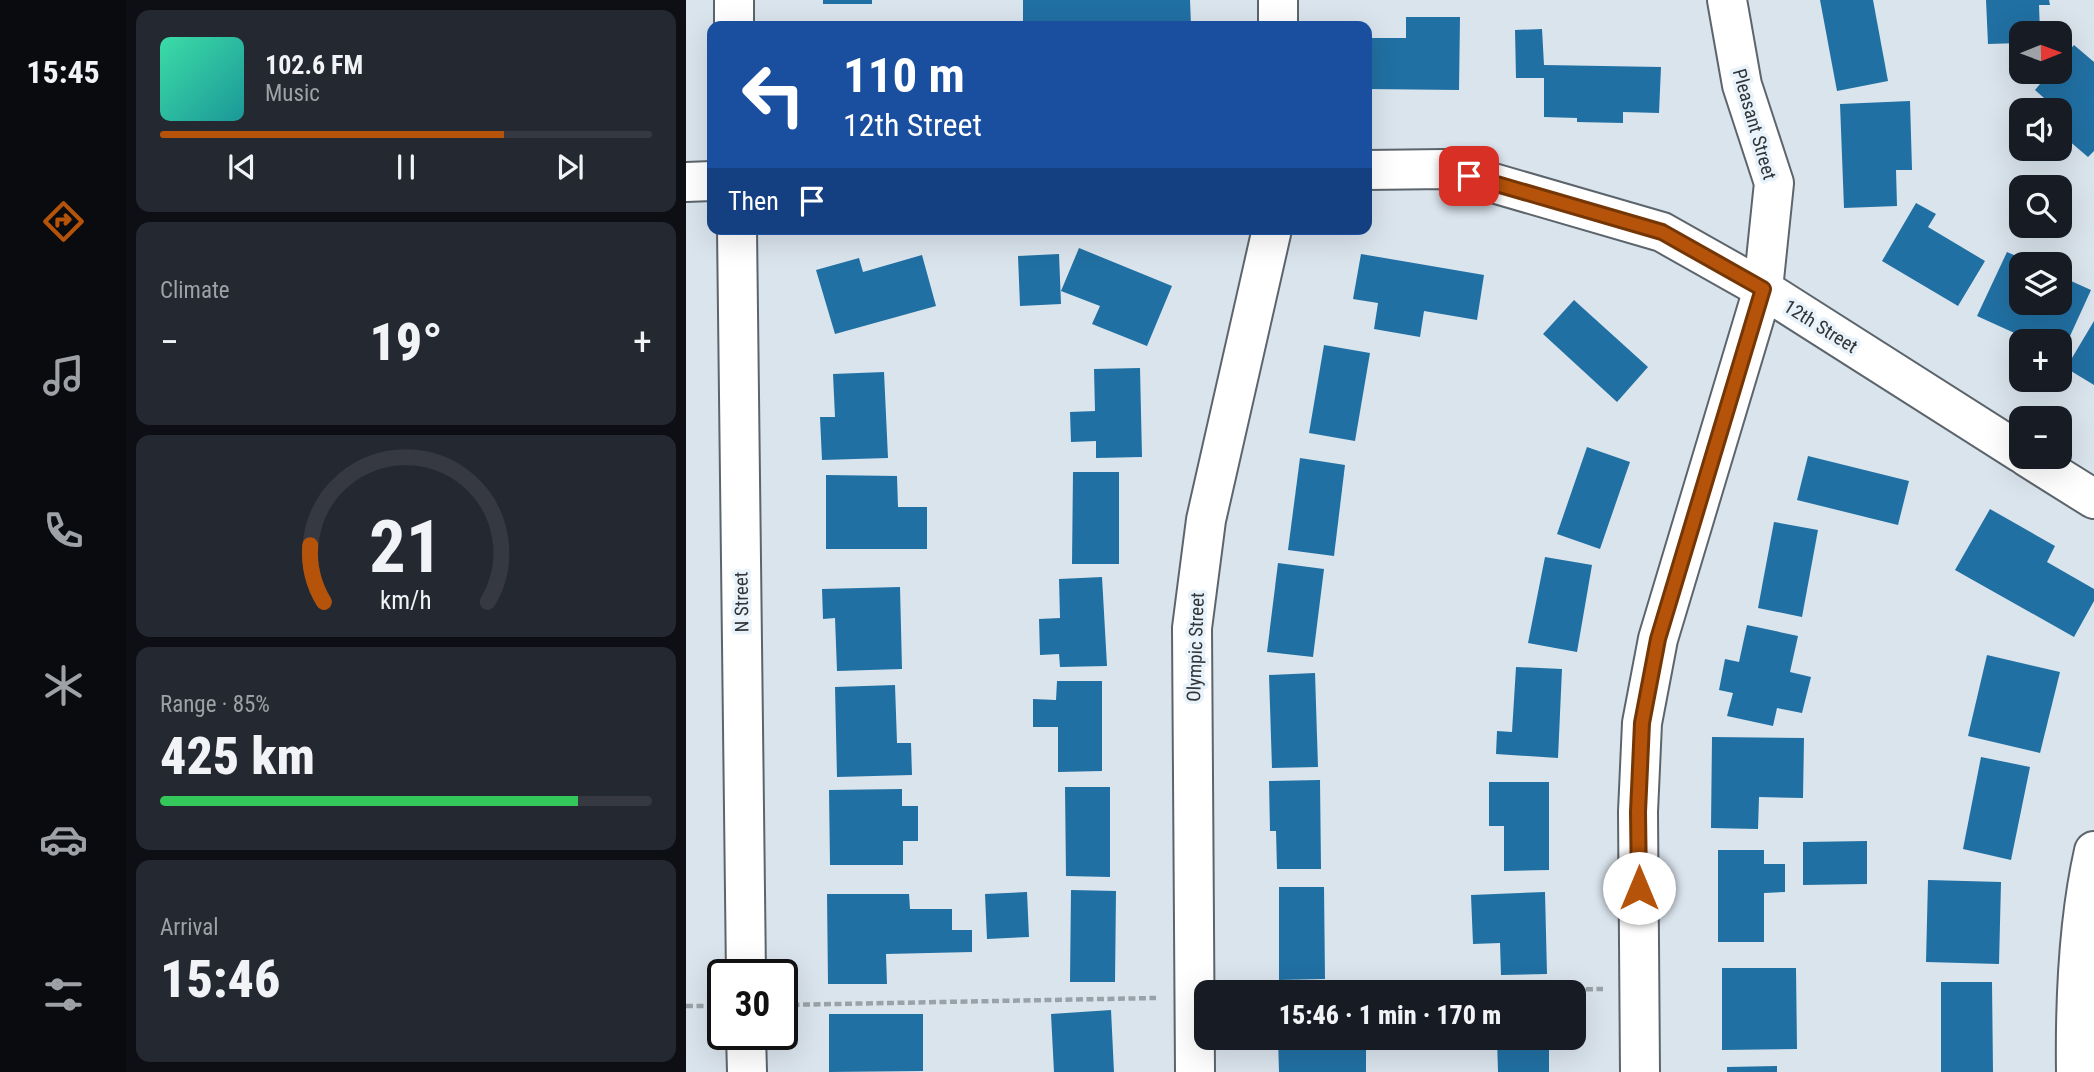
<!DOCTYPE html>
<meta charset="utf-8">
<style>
:root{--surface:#171b24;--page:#242831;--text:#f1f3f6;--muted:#9ea1a6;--line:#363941;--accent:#b45309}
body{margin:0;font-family:"Roboto Condensed",sans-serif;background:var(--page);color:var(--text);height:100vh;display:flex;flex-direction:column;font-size:26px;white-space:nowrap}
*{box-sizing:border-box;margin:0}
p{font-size:23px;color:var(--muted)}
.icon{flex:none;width:38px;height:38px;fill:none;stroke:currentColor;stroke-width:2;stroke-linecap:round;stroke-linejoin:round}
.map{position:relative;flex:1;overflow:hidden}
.side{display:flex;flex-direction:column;gap:10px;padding:10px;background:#0d0f14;width:560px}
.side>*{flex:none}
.guide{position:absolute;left:21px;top:21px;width:665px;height:214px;border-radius:14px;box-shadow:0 7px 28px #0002;background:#1a4fa0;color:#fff;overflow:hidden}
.needle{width:46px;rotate:89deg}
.tools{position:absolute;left:1323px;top:21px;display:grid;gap:14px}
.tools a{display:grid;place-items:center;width:63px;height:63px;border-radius:14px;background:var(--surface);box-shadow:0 7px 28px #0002;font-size:35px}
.speed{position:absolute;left:21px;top:959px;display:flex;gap:14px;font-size:35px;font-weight:700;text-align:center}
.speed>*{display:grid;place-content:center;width:91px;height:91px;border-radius:50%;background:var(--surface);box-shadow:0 7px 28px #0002;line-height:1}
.speed .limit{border:4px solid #111;border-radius:10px;background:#fff;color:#111}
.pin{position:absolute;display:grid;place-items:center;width:60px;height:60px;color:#fff;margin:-30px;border-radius:14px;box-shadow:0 4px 10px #0006}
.me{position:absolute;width:77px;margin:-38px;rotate:0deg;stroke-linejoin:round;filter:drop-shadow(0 0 5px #0008)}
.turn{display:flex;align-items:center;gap:24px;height:147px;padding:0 21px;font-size:32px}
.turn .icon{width:91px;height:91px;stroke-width:2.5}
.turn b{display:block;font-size:49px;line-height:60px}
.then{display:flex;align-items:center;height:66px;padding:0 21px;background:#0003;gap:14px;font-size:26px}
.big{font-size:52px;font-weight:800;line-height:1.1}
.side .widget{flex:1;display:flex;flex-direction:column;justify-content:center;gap:10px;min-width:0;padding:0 24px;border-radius:14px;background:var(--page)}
.side .dial{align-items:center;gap:0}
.dial svg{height:182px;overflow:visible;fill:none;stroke:var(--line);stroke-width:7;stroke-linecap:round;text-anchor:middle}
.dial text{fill:var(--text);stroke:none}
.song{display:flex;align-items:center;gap:21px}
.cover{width:84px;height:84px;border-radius:10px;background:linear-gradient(135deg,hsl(160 70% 55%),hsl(180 70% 35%))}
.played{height:7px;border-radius:4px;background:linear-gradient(90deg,var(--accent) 70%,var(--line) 70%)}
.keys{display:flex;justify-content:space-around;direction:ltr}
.heat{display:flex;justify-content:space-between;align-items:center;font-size:38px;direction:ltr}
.charge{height:10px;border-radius:5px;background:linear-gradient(90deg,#34c759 85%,var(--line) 0)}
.trip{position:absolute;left:508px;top:980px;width:392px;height:70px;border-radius:14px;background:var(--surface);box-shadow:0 7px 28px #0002;font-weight:800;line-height:70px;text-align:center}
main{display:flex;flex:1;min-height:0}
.menu{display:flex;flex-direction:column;width:126px;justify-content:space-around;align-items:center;background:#090b0e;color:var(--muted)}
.menu .icon{width:49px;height:49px}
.menu .on{color:var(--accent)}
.menu b{font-size:32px;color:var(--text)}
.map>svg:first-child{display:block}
.building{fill:#2170a3}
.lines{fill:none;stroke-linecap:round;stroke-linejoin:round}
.street-casing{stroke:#5d656c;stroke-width:42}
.path{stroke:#9aa2a9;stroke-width:4.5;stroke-dasharray:7 3.5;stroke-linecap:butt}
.street{stroke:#fff;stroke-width:38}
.route-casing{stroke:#753606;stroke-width:18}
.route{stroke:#b45309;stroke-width:12}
.labels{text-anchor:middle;stroke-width:7;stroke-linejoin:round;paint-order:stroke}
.street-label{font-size:19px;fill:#313538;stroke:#e8f2fa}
</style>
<main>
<nav class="menu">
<b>15:45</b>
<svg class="icon on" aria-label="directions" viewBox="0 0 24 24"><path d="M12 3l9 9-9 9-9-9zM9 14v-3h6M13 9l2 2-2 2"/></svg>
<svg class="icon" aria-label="music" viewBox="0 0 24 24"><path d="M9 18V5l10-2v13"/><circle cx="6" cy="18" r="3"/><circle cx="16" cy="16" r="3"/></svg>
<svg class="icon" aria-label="phone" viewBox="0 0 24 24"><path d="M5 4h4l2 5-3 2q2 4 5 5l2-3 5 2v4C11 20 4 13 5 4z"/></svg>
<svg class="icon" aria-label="climate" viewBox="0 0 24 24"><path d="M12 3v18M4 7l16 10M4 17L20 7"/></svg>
<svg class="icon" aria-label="car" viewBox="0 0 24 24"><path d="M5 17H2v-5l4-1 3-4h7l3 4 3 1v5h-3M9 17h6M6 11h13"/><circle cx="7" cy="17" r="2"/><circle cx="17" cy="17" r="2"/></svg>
<svg class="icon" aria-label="filters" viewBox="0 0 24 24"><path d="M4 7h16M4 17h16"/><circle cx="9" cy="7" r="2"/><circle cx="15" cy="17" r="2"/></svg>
</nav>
<section class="side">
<div class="widget">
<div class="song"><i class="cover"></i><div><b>102.6 FM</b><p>Music</p></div></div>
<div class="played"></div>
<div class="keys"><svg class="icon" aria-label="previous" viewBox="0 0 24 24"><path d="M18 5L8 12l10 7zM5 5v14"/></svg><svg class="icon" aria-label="pause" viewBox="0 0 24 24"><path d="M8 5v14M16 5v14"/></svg><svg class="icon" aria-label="next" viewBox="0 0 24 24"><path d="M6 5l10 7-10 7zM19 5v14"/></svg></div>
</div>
<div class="widget"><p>Climate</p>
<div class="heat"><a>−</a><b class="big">19°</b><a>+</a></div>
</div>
<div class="widget dial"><svg viewBox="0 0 100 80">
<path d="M14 69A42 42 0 1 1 86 69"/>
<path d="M14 69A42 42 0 0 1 8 44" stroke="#b45309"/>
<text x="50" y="56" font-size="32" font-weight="700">21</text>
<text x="50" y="72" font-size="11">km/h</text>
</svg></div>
<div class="widget"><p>Range · 85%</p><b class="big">425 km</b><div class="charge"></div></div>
<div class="widget"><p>Arrival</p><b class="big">15:46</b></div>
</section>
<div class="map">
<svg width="1408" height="1072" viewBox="0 0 1408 1072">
<rect width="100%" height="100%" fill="#dae4ed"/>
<g class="building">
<rect x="137" y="0" width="49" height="4"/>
<polygon points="337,0 504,0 505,26 337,26"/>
<polygon points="1134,0 1187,0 1202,81 1151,91"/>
<polygon points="1300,0 1363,0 1364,5 1353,5 1354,33 1335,33 1335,43 1302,44"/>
<polygon points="720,17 774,17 773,90 681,89 681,38 720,38"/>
<polygon points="856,29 858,65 975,67 973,113 937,112 937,123 891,122 891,118 858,117 858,78 830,78 829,30"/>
<polygon points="1388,45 1408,62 1408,151 1402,157 1375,134 1385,122 1349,90 1364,72 1374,72 1374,61"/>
<polygon points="1224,101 1226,170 1210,170 1211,206 1158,208 1154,104"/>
<polygon points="1230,203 1250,214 1242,227 1299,261 1272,306 1196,261"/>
<polygon points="393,248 486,286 461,346 406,324 414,306 375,291"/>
<polygon points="1321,252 1349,264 1335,264 1335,303 1374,303 1374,276 1405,290 1374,358 1374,341 1346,341 1291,316"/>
<polygon points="373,254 375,304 334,306 332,256"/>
<polygon points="675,254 798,275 791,320 738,311 734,337 688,329 692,303 667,299"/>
<polygon points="236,255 250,306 149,334 130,270 173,258 177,272"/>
<polygon points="888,300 962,367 931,402 857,334"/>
<polygon points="1408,321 1408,385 1380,368"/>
<polygon points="638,345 684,353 669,441 623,433"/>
<polygon points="454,368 456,457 410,458 410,441 385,442 384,412 409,411 408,369"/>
<polygon points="198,372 202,458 136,460 134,417 149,417 147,374"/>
<polygon points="901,447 944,462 914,549 871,534"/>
<polygon points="1122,456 1223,481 1212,525 1111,500"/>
<polygon points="614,458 659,465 648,556 602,550"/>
<polygon points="387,472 433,472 433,564 386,564"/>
<polygon points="140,475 211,476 212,507 241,507 241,549 140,549"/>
<polygon points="1304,509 1369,546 1361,562 1408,589 1408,601 1388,637 1269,570"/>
<polygon points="1088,522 1132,530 1116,617 1072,608"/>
<polygon points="859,557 906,565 891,652 842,643"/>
<polygon points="592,563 638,569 627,657 581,652"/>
<polygon points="416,577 421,666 374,667 373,654 354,655 353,619 374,618 373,579"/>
<polygon points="214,587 216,669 151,671 149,618 137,619 136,589"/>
<polygon points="1061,625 1112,636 1104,672 1125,677 1116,713 1091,708 1087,726 1041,716 1047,693 1033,690 1039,659 1053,662"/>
<polygon points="1301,655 1374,672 1354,753 1282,736"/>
<polygon points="830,667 876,669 872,758 810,754 811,731 826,732"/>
<polygon points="629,673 632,767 586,768 583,675"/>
<polygon points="371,681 416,681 416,771 372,772 372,727 347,727 347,699 370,700"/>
<polygon points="209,685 211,743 225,743 226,775 151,777 149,687"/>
<polygon points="1026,737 1118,738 1117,798 1073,797 1072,829 1025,828"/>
<polygon points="1295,757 1344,767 1325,860 1277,849"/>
<polygon points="634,780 635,869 591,869 590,831 584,831 583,781"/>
<polygon points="803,782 863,782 863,870 818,871 818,826 803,826"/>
<polygon points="379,787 424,787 424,877 380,876"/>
<polygon points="216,789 216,806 232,806 232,841 217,841 217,865 144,865 143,790"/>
<polygon points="1181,841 1181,884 1117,885 1117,842"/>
<polygon points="1032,850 1078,850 1078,864 1099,864 1099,892 1078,893 1078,942 1032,942"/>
<polygon points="1242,880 1315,882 1313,964 1240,962"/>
<polygon points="593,887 638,887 639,979 593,980"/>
<polygon points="385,890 430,891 429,982 384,982"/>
<polygon points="341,892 343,937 301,939 299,894"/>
<polygon points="859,892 861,974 815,975 814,943 787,944 785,895"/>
<polygon points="141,894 223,894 224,909 266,909 266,930 286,930 286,952 200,954 201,984 142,984"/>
<polygon points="1036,968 1110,968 1111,1049 1036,1050"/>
<polygon points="1255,982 1306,982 1307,1072 1255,1072"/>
<polygon points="425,1010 428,1072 368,1072 365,1014"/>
<polygon points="143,1014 237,1014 237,1071 143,1072"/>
<polygon points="592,1038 680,1038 680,1072 593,1072"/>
<polygon points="811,1038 863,1038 863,1072 812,1072"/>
<polygon points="1091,1066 1091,1072 1041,1072 1041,1067"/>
</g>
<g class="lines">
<g class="street-casing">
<g id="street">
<polyline points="48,0 48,26"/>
<polyline points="592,0 592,26"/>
<polyline points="681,170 759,169 976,232 1077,289 1335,453"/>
<polyline points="0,182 26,181"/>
<polyline points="51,229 60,975"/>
<polyline points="1341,457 1408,499"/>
<polyline points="60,1034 61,1072"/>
<polyline points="509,1072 506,628 520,520 586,229"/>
<polyline points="954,1072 952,812 956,723 972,639 1077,289 1088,183 1056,85 1041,0"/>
<path d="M1390 1072C1389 999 1392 922 1408 851"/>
</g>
</g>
<g class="path">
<polyline points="753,992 917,989"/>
<polyline points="96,1005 470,998"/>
<polyline points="0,1006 32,1006"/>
</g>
<use href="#street" class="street"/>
</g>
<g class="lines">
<g class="route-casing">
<polyline id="route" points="783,176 976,232 1077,289 972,639 956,723 952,812 953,888"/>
</g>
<use href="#route" class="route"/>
</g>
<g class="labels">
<g class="street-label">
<text transform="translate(1069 124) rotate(74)" y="7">Pleasant Street</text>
<text transform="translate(1135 326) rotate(32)" y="7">12th Street</text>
<text transform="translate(55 602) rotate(-91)" y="7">N Street</text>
<text transform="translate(509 647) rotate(-88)" y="7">Olympic Street</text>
</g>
</g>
</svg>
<div class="tools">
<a><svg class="needle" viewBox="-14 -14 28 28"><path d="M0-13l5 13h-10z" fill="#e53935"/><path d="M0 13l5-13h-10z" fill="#9ea1a6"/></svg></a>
<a><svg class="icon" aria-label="sound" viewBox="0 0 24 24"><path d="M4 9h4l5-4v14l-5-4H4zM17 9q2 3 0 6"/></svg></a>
<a><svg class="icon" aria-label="search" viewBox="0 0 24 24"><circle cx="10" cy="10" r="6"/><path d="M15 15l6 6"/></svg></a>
<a><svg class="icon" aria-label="layers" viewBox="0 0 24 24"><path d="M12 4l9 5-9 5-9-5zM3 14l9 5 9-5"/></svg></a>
<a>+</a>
<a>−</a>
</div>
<div class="speed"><div class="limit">30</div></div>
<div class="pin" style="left:783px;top:176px;background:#d93025"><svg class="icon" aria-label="arrive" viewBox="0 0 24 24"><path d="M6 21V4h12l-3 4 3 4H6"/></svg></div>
<svg class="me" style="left:953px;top:888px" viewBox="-20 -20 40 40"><circle r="19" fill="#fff"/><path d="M0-13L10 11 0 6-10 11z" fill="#b45309"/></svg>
<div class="trip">15:46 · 1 min · 170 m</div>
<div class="guide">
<div class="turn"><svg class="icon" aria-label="left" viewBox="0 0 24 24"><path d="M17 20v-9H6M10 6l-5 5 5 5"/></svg><div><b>110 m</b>12th Street</div></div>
<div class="then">Then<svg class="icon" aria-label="arrive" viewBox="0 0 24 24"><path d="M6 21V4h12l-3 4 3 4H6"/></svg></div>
</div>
</div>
</main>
